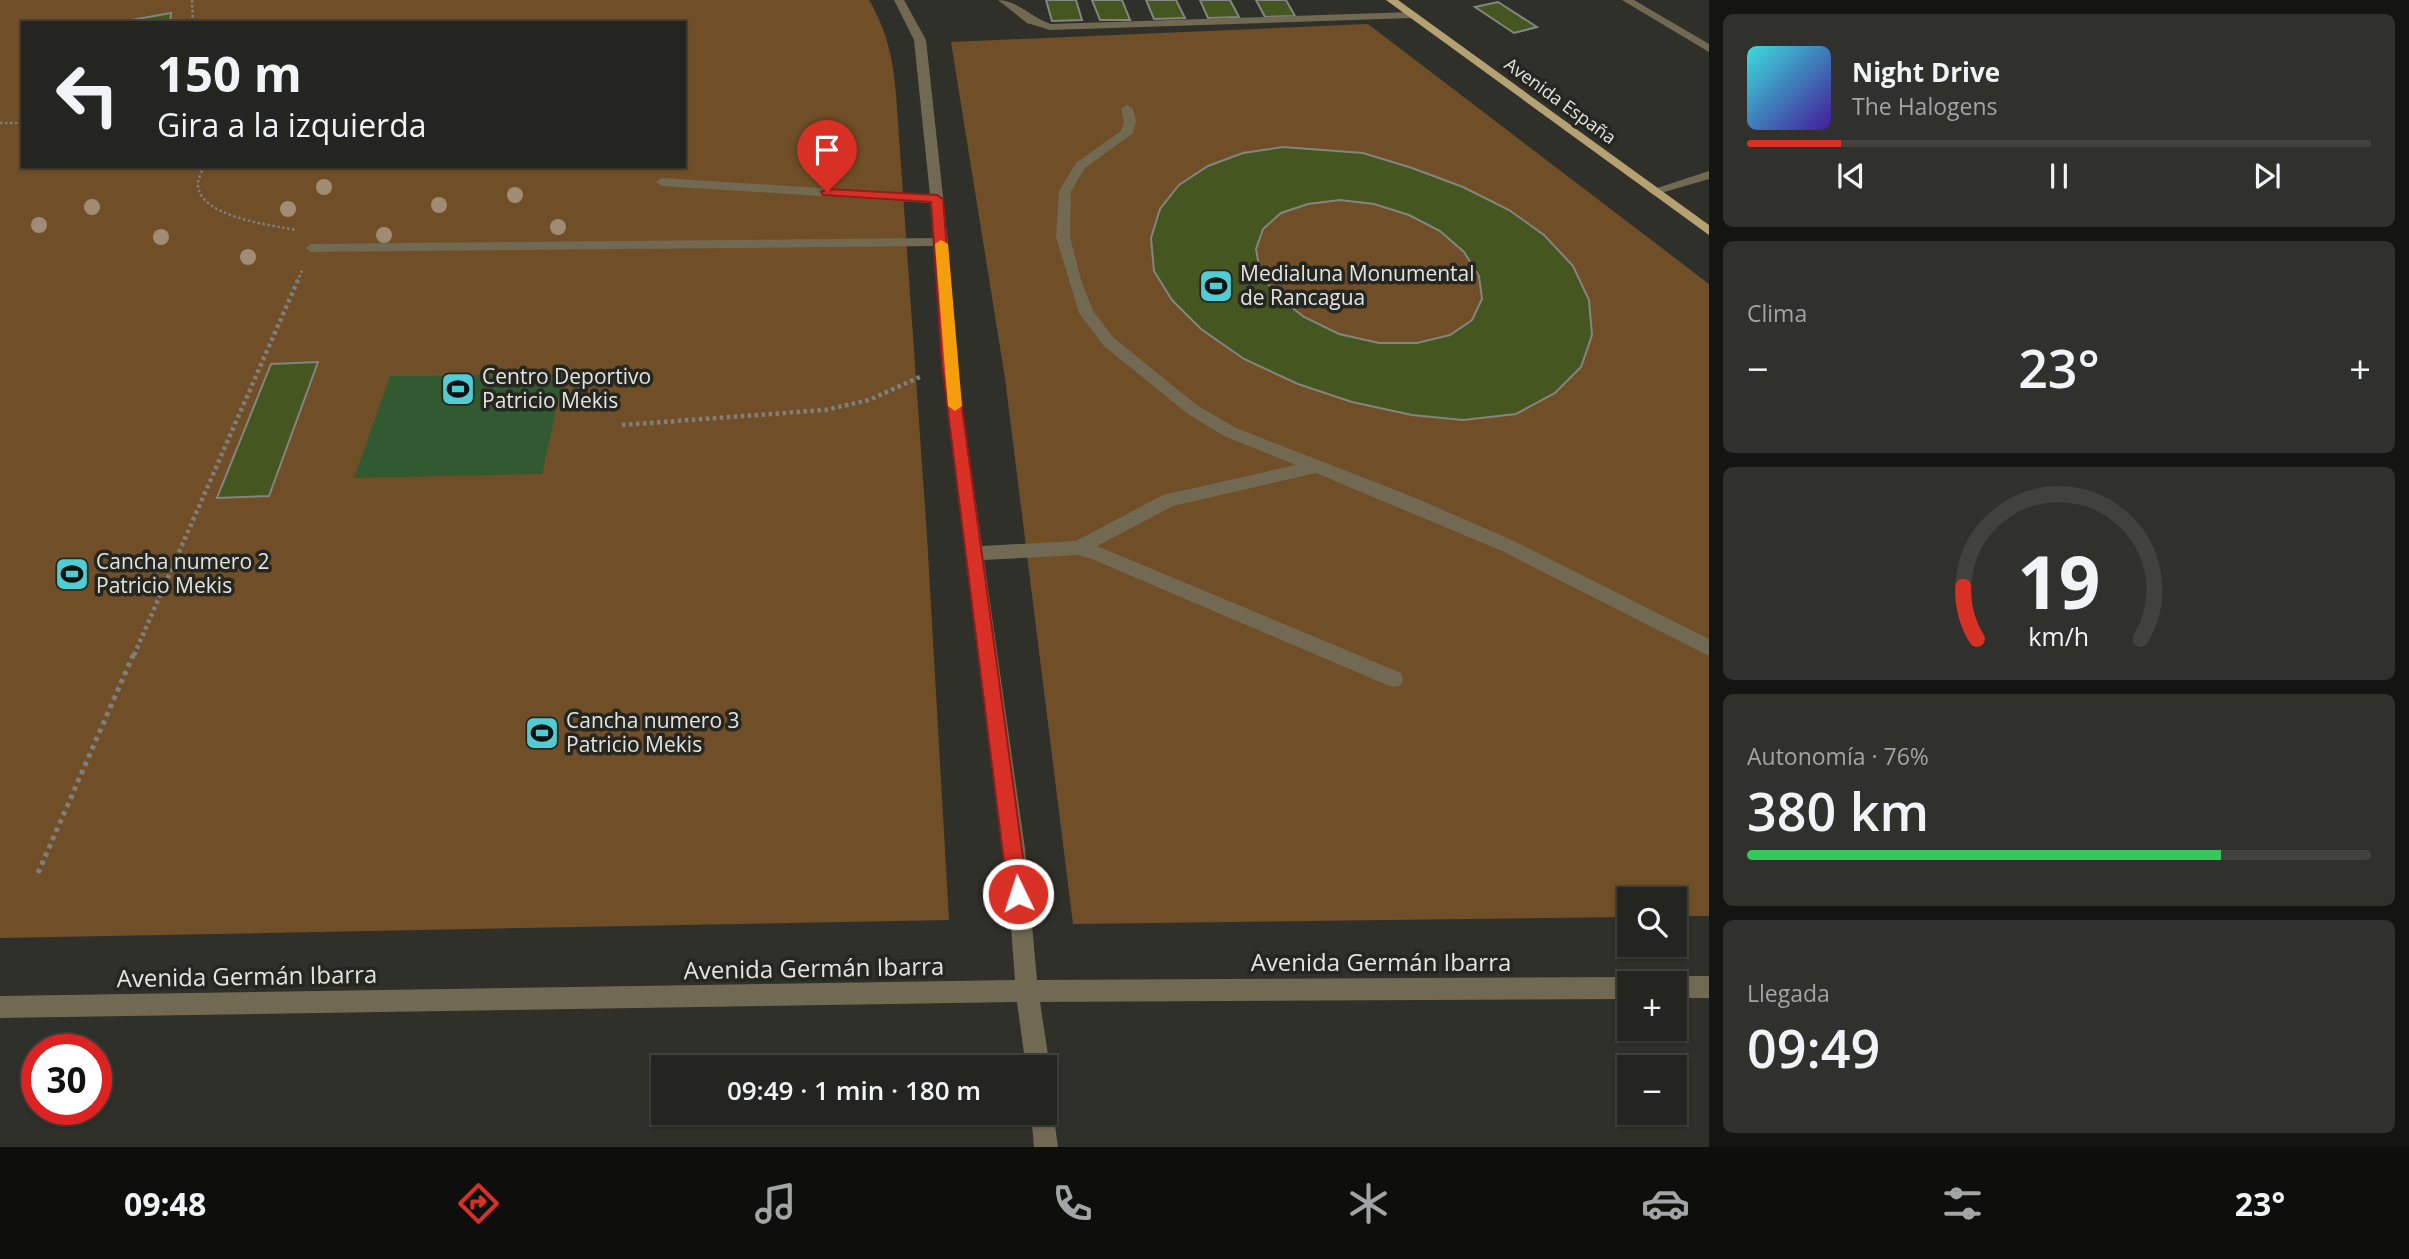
<!DOCTYPE html>
<html lang="es">
<meta charset="utf-8">
<style>
:root{--surface:#242420;--page:#30302d;--text:#f1f3f6;--muted:#a3a4a5;--line:#41413e;--accent:#d93025}
body{margin:0;font-family:"Open Sans",sans-serif;background:var(--page);color:var(--text);height:100vh;display:flex;flex-direction:column;font-size:26px;white-space:nowrap}
*{box-sizing:border-box;margin:0}
p{font-size:23px;color:var(--muted)}
.icon{flex:none;width:38px;height:38px;fill:none;stroke:currentColor;stroke-width:2;stroke-linecap:round;stroke-linejoin:round}
.map{position:relative;flex:1;overflow:hidden}
.side{display:flex;flex-direction:column;gap:14px;padding:14px;background:#141412;width:700px}
.side>*{flex:none}
.banner{position:absolute;left:21px;top:21px;width:665px;height:147px;border-radius:0px;box-shadow:0 2px 5px #0004,0 0 0 2px var(--line);background:#242420;color:var(--text);overflow:hidden}
.buttons{position:absolute;left:1617px;top:887px;display:grid;gap:14px}
.buttons a{display:grid;place-items:center;width:70px;height:70px;border-radius:0px;background:var(--surface);box-shadow:0 2px 5px #0004,0 0 0 2px var(--line);font-size:35px}
.speed{position:absolute;left:21px;top:1034px;display:flex;gap:14px;font-size:35px;font-weight:700;text-align:center}
.speed>*{display:grid;place-content:center;width:91px;height:91px;border-radius:50%;background:var(--surface);box-shadow:0 2px 5px #0004,0 0 0 2px var(--line);line-height:1}
.speed .limit{border:10px solid #d22;background:#fff;color:#111}
.pin{position:absolute;display:grid;place-items:center;width:60px;height:60px;color:#fff;margin:-72px -30px;border-radius:50% 50% 50% 0;rotate:-45deg;box-shadow:0 0 7px #0007}
.pin .icon{rotate:45deg}
.me{position:absolute;width:77px;margin:-38px;rotate:356deg;stroke-linejoin:round;filter:drop-shadow(0 0 5px #0008)}
.turn{display:flex;align-items:center;gap:24px;height:147px;padding:0 21px;font-size:32px}
.turn .icon{width:91px;height:91px;stroke-width:2.5}
.turn b{display:block;font-size:49px;line-height:60px}
.big{font-size:52px;font-weight:600;line-height:1.1}
.side .widget{flex:1;display:flex;flex-direction:column;justify-content:center;gap:10px;min-width:0;padding:0 24px;border-radius:10px;background:var(--page)}
.side .dial{align-items:center;gap:0}
.dial svg{height:182px;overflow:visible;fill:none;stroke:var(--line);stroke-width:7;stroke-linecap:round;text-anchor:middle}
.dial text{fill:var(--text);stroke:none}
.song{display:flex;align-items:center;gap:21px}
.cover{width:84px;height:84px;border-radius:10px;background:linear-gradient(135deg,hsl(180 70% 55%),hsl(260 70% 35%))}
.played{height:7px;border-radius:4px;background:linear-gradient(90deg,var(--accent) 15%,var(--line) 15%)}
.keys{display:flex;justify-content:space-around;direction:ltr}
.heat{display:flex;justify-content:space-between;align-items:center;font-size:38px;direction:ltr}
.charge{height:10px;border-radius:5px;background:linear-gradient(90deg,#34c759 76%,var(--line) 0)}
.trip{position:absolute;left:651px;top:1055px;width:406px;height:70px;border-radius:0px;background:var(--surface);box-shadow:0 2px 5px #0004,0 0 0 2px var(--line);font-weight:600;line-height:70px;text-align:center}
.tab-bar{display:flex;height:112px;justify-content:space-around;align-items:center;background:#0e0e0d;color:var(--muted)}
.tab-bar .icon{width:49px;height:49px}
.tab-bar .active{color:var(--accent)}
.tab-bar b{font-size:32px;color:var(--text)}
main{display:flex;flex:1;min-height:0}
.map>svg:first-child{display:block}
.green{fill:#704f28;fill-rule:evenodd}
.water{fill:#325a31}
.building{fill:#455621;stroke:#83857f;stroke-width:2;fill-rule:evenodd}
.lines{fill:none;stroke-linecap:round;stroke-linejoin:round}
.path-far2{stroke:#7f7f7a;stroke-width:2.5;stroke-dasharray:2.5 2.5;stroke-linecap:butt}
.path-far1{stroke:#7f7f7a;stroke-width:4.5;stroke-dasharray:3.5 3.5;stroke-linecap:butt}
.path{stroke:#7f7f7a;stroke-width:5;stroke-dasharray:4.5 4.5;stroke-linecap:butt}
.minor{fill:#726952;fill-rule:evenodd}
.major{fill:#b5a171;fill-rule:evenodd}
.tree{fill:#a08c74}
.route{fill:#d93025;stroke:#8d1f18;stroke-width:2}
.slow{fill:#f59e0b}
.labels{text-anchor:middle;stroke-width:7;stroke-linejoin:round;paint-order:stroke}
.far-street-label{font-size:18px;fill:#e3e3e0;stroke:#262621}
.poi-label{font-size:21px;fill:#e3e3e0;stroke:#262621;text-anchor:start}
.near-street-label{font-size:24px;fill:#e3e3e0;stroke:#262621}
</style>
<main>
<div class="map">
<svg width="1709" height="1147" viewBox="0 0 1709 1147">
<rect width="100%" height="100%" fill="#30302a"/>
<g class="green">
<path d="M0 0H869C887 31 893 58 896 94L927 536 949 920 0 938ZM23 23H684V166H23Z"/>
<polygon points="1368,24 1709,284 1709,916 1675,916 1675,900 1629,900 1629,917 1073,924 1005,378 951,42"/>
</g>
<polygon class="water" points="564,375 542,474 354,478 390,376"/>
<g class="building">
<polygon points="1046,0 1076,0 1082,20 1052,21"/>
<polygon points="1092,0 1122,0 1130,20 1100,20"/>
<polygon points="1146,0 1176,0 1185,18 1154,19"/>
<polygon points="1200,0 1230,0 1239,17 1208,18"/>
<polygon points="1256,0 1286,0 1295,16 1265,17"/>
<polygon points="1498,2 1537,27 1514,33 1475,7"/>
<polygon points="171,13 170,23 114,23"/>
<path d="M1283 147 1363 153 1412 168 1463 187 1509 210 1544 235 1573 266 1589 300 1592 335 1581 367 1555 393 1516 414 1463 420 1412 415 1352 402 1298 384 1244 359 1201 329 1172 300 1154 271 1151 238 1160 209 1179 185 1208 166 1243 153ZM1340 200 1374 204 1409 215 1440 231 1464 252 1479 276 1482 299 1472 320 1450 335 1417 343H1379L1339 334 1304 317 1277 296 1260 272 1256 249 1263 229 1281 213 1308 204Z"/>
<polygon points="318,362 269,496 217,498 271,364"/>
</g>
<g class="lines">
<g class="path-far2">
<polyline points="192,0 193,23"/>
<polyline points="0,123 23,123"/>
<path d="M204 166C202 171 199 177 198 182 195 217 272 225 296 230"/>
<polyline points="297,282 303,268"/>
</g>
<g class="path-far1">
<polyline points="622,425 825,410 869,400 922,376"/>
<polyline points="134,655 298,280"/>
</g>
<polyline class="path" points="38,873 134,653"/>
<g class="minor">
<polygon points="894,0 904,0 926,40 948,242 956,363 982,546 1076,541 1163,495 1296,465 1224,436 1188,414 1104,346 1079,313 1056,237 1059,191 1076,163 1121,131 1124,121 1121,109 1127,105 1133,109 1136,121 1133,133 1085,168 1071,191 1070,237 1081,280 1093,311 1114,338 1198,406 1236,428 1413,497 1514,541 1709,639 1709,656 1502,551 1316,473 1173,506 1097,546 1401,673 1403,679 1401,685 1394,687 1387,685 1092,559 1078,555 984,560 1025,849 1037,980 1629,977 1638,984 1629,984 1629,999 1040,1002 1050,1068 1045,1077 1045,1068 1026,1068 1017,1002 0,1018 0,996 1015,980 1005,849 942,363 935,246 312,252 305,248 312,244 934,238 930,203 662,186 656,182 662,178 930,195 914,40"/>
<path d="M998 0C1017 0 1032 18 1051 24L1412 12 1417 15 1412 18 1050 30 1027 23Z"/>
<polygon points="1622,0 1634,0 1709,44 1709,52"/>
<polygon points="1709,171 1709,179 1654,195 1648,191"/>
<polygon points="1675,976 1709,976 1709,998 1675,998 1675,984 1665,984 1667,979"/>
<polygon points="1045,1102 1052,1104 1058,1147 1034,1147 1031,1113 1045,1113"/>
</g>
<polygon class="major" points="1386,0 1398,0 1709,225 1709,235"/>
</g>
<g class="tree">
<circle cx="324" cy="187" r="8"/>
<circle cx="515" cy="195" r="8"/>
<circle cx="439" cy="205" r="8"/>
<circle cx="92" cy="207" r="8"/>
<circle cx="288" cy="209" r="8"/>
<circle cx="39" cy="225" r="8"/>
<circle cx="558" cy="227" r="8"/>
<circle cx="384" cy="235" r="8"/>
<circle cx="161" cy="237" r="8"/>
<circle cx="248" cy="257" r="8"/>
</g>
<polygon class="route" points="827,189 937,195 943,199 956,363 1028,894 1025,901 1018,903 1011,901 1008,894 942,363 931,202 823,195 821,192"/>
<polygon class="slow" points="941,240 948,244 962,406 955,411 948,406 935,244"/>
<defs>
<g id="stadium-square" transform="scale(1.75)"><rect x="-9" y="-9" width="18" height="18" rx="4" fill="#51ccd2" stroke="#262621"/><path d="M0-5a6.5 5 0 1 0 0 10a6.5 5 0 1 0 0-10ZM-3.5-1.8h7v3.6h-7Z" fill="#111"/></g>
</defs>
<g fill-rule="evenodd">
<use href="#stadium-square" x="1216" y="286"/>
<use href="#stadium-square" x="458" y="389"/>
<use href="#stadium-square" x="72" y="574"/>
<use href="#stadium-square" x="542" y="733"/>
</g>
<g class="labels">
<g class="far-street-label">
<text transform="translate(1560 101) rotate(36)" y="6">Avenida España</text>
</g>
<g class="poi-label">
<text x="1240" y="281">Medialuna Monumental<tspan x="1240" dy="24">de Rancagua</tspan></text>
<text x="482" y="384">Centro Deportivo<tspan x="482" dy="24">Patricio Mekis</tspan></text>
<text x="96" y="569">Cancha numero 2<tspan x="96" dy="24">Patricio Mekis</tspan></text>
<text x="566" y="728">Cancha numero 3<tspan x="566" dy="24">Patricio Mekis</tspan></text>
</g>
<g class="near-street-label">
<text x="1381" y="971">Avenida Germán Ibarra</text>
<text transform="translate(814 969) rotate(-1)" y="8">Avenida Germán Ibarra</text>
<text transform="translate(247 977) rotate(-1)" y="8">Avenida Germán Ibarra</text>
</g>
</g>
</svg>
<div class="buttons">
<a><svg class="icon" aria-label="search" viewBox="0 0 24 24"><circle cx="10" cy="10" r="6"/><path d="M15 15l6 6"/></svg></a>
<a>+</a>
<a>−</a>
</div>
<div class="speed"><div class="limit">30</div></div>
<div class="pin" style="left:827px;top:192px;background:#d93025"><svg class="icon" aria-label="arrive" viewBox="0 0 24 24"><path d="M6 21V4h12l-3 4 3 4H6"/></svg></div>
<svg class="me" style="left:1018px;top:894px" viewBox="-20 -20 40 40"><circle r="17" fill="#d93025" stroke="#fff" stroke-width="3"/><path d="M0-11L8 9 0 5-8 9z" fill="#fff"/></svg>
<div class="trip">09:49 · 1 min · 180 m</div>
<div class="banner">
<div class="turn"><svg class="icon" aria-label="left" viewBox="0 0 24 24"><path d="M17 20v-9H6M10 6l-5 5 5 5"/></svg><div><b>150 m</b>Gira a la izquierda</div></div>
</div>
</div>
<section class="side">
<div class="widget">
<div class="song"><i class="cover"></i><div><b>Night Drive</b><p>The Halogens</p></div></div>
<div class="played"></div>
<div class="keys"><svg class="icon" aria-label="previous" viewBox="0 0 24 24"><path d="M18 5L8 12l10 7zM5 5v14"/></svg><svg class="icon" aria-label="pause" viewBox="0 0 24 24"><path d="M8 5v14M16 5v14"/></svg><svg class="icon" aria-label="next" viewBox="0 0 24 24"><path d="M6 5l10 7-10 7zM19 5v14"/></svg></div>
</div>
<div class="widget"><p>Clima</p>
<div class="heat"><a>−</a><b class="big">23°</b><a>+</a></div>
</div>
<div class="widget dial"><svg viewBox="0 0 100 80">
<path d="M14 69A42 42 0 1 1 86 69"/>
<path d="M14 69A42 42 0 0 1 8 46" stroke="#d93025"/>
<text x="50" y="56" font-size="32" font-weight="700">19</text>
<text x="50" y="72" font-size="11">km/h</text>
</svg></div>
<div class="widget"><p>Autonomía · 76%</p><b class="big">380 km</b><div class="charge"></div></div>
<div class="widget"><p>Llegada</p><b class="big">09:49</b></div>
</section>
</main>
<nav class="tab-bar">
<b>09:48</b>
<svg class="icon active" aria-label="directions" viewBox="0 0 24 24"><path d="M12 3l9 9-9 9-9-9zM9 14v-3h6M13 9l2 2-2 2"/></svg>
<svg class="icon" aria-label="music" viewBox="0 0 24 24"><path d="M9 18V5l10-2v13"/><circle cx="6" cy="18" r="3"/><circle cx="16" cy="16" r="3"/></svg>
<svg class="icon" aria-label="phone" viewBox="0 0 24 24"><path d="M5 4h4l2 5-3 2q2 4 5 5l2-3 5 2v4C11 20 4 13 5 4z"/></svg>
<svg class="icon" aria-label="climate" viewBox="0 0 24 24"><path d="M12 3v18M4 7l16 10M4 17L20 7"/></svg>
<svg class="icon" aria-label="car" viewBox="0 0 24 24"><path d="M5 17H2v-5l4-1 3-4h7l3 4 3 1v5h-3M9 17h6M6 11h13"/><circle cx="7" cy="17" r="2"/><circle cx="17" cy="17" r="2"/></svg>
<svg class="icon" aria-label="filters" viewBox="0 0 24 24"><path d="M4 7h16M4 17h16"/><circle cx="9" cy="7" r="2"/><circle cx="15" cy="17" r="2"/></svg>
<b>23°</b>
</nav>
